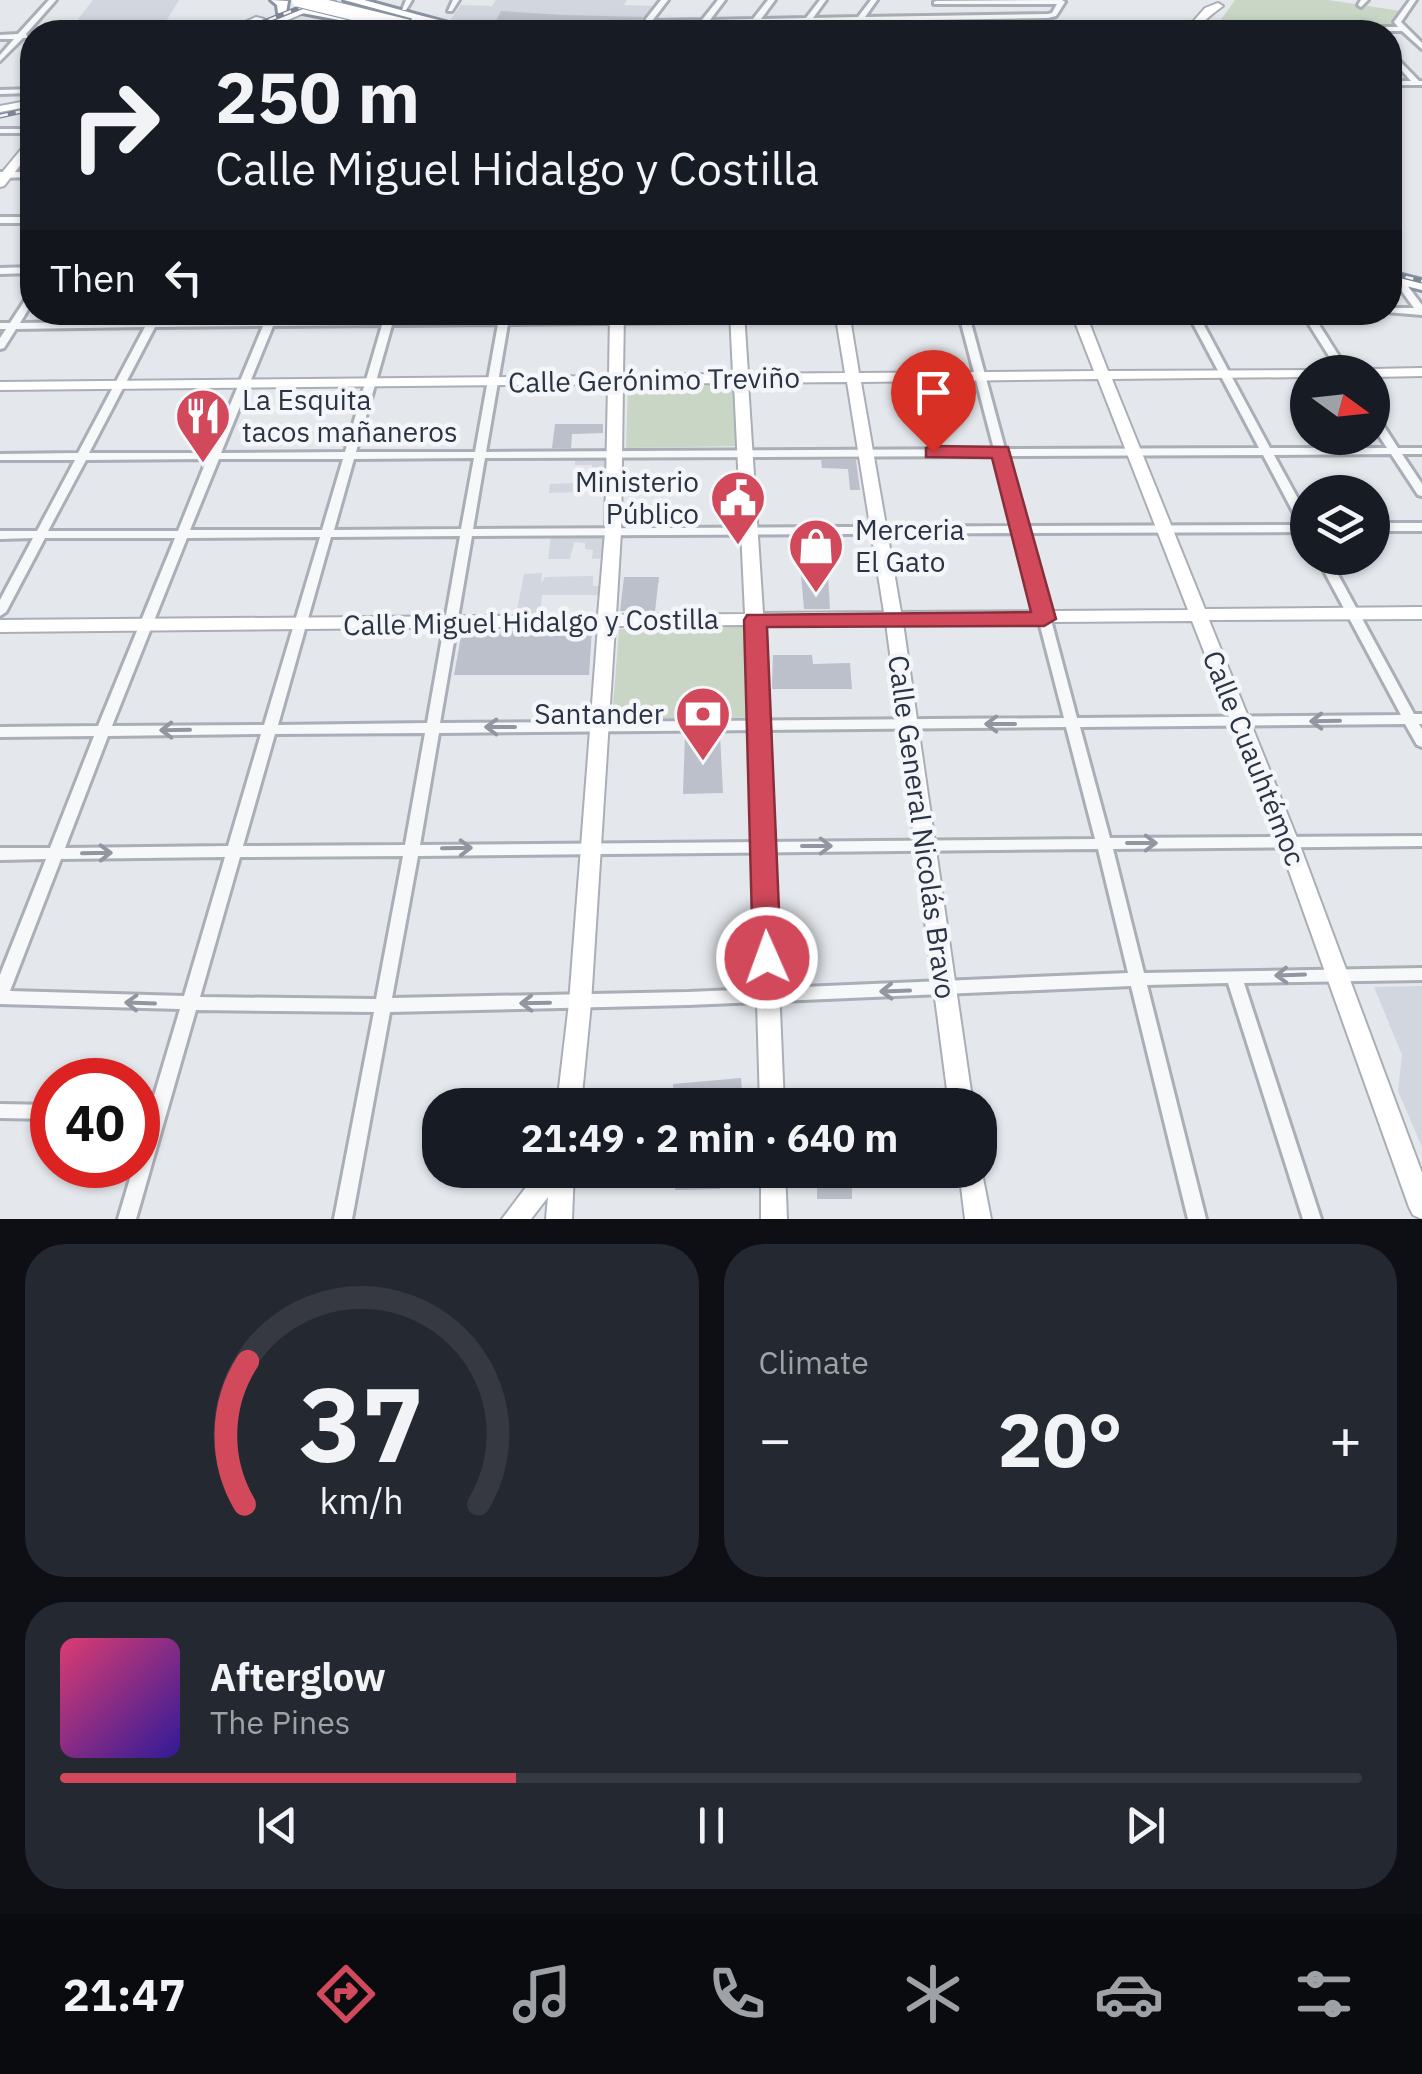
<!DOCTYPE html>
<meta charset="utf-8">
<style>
:root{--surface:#171b24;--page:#242831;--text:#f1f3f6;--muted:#9ea1a6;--line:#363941;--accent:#d1495b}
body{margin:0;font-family:"IBM Plex Sans",sans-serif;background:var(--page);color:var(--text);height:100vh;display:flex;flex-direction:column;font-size:38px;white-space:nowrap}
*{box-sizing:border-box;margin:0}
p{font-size:32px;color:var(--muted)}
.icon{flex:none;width:55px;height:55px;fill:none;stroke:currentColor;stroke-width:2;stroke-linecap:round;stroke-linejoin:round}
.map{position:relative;height:1219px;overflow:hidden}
.drawer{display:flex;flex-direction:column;gap:25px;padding:25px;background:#0d0f14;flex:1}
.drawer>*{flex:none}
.guide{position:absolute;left:20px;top:20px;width:1382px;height:305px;border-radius:40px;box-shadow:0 2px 8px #0004;background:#171b24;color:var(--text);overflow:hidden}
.needle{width:65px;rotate:105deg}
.tools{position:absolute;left:1290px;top:355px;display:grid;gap:20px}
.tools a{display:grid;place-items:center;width:100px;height:100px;border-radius:50%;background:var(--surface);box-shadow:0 2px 8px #0004;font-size:50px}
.speed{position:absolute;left:30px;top:1058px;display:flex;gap:20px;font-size:50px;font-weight:700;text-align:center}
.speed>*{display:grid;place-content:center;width:130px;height:130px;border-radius:50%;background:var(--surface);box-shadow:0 2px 8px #0004;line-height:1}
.speed .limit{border:15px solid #d22;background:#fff;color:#111}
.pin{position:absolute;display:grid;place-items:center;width:85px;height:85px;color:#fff;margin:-102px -42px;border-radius:50% 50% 50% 0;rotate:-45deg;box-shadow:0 0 10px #0007}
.pin .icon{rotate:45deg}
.me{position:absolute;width:110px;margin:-55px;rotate:358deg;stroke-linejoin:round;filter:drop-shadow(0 0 8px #0008)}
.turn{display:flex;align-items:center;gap:35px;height:210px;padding:0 30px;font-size:45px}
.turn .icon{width:130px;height:130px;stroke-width:2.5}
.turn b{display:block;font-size:70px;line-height:85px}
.then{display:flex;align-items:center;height:95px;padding:0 30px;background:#0003;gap:20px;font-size:38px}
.big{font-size:75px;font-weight:700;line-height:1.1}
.drawer .widget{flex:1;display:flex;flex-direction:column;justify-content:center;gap:15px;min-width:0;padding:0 35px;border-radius:40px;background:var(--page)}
.drawer .dial{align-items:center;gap:0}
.dial svg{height:260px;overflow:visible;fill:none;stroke:var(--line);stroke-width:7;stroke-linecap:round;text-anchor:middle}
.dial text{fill:var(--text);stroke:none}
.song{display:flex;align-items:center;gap:30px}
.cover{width:120px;height:120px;border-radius:15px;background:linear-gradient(135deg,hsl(340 70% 55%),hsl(250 70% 35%))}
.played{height:10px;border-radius:5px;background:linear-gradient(90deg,var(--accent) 35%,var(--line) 35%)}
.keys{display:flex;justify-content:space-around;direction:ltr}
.heat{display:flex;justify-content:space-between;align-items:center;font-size:55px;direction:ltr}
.drawer .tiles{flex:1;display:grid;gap:25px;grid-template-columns:1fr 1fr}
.widget:last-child{grid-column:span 2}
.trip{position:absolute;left:422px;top:1088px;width:575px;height:100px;border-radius:40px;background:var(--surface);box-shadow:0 2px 8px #0004;font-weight:700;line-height:100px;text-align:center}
.tab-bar{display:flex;height:160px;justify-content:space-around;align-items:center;background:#090b0e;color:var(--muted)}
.tab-bar .icon{width:70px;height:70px}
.tab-bar .current{color:var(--accent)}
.tab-bar b{font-size:45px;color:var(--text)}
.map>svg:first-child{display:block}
.built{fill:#d2d6de}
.green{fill:#c9d6c5}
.building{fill:#bbc0ca}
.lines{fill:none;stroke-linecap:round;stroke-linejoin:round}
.street-casing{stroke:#a9aeb7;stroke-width:6}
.secondary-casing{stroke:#a9aeb7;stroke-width:4}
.highway-casing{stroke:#8b94a3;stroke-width:6}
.street{fill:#f7f8fa;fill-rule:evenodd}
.secondary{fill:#fff;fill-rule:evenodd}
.highway{fill:#fff;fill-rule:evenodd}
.rail-casing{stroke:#7d8696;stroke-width:5}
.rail{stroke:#f4f6f9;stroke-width:2.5;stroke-dasharray:8;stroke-linecap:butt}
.highway-bridge-casing{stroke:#8b94a3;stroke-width:16;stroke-linecap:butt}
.highway-bridge{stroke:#fff;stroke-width:14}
.oneway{stroke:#9196a0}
.route{fill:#d1495b;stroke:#882f3b;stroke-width:2.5}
.labels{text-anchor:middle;stroke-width:9;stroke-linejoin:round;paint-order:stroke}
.street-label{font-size:28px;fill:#2b3445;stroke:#f4f6f9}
.poi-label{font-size:28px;fill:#2b3445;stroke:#f4f6f9;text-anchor:start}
</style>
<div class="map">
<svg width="1422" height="1219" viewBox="0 0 1422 1219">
<rect width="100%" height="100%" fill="#e4e7ec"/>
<g class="built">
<polygon points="93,0 179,0 166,21 75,23"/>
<polygon points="496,0 627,0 624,5 654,6 644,17 640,32 485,32 449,22 461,5 492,6"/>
<polygon points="609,457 607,491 549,493 550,484 591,482 592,465 575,465 575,458"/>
<polygon points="551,536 607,537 606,558 592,559 593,550 585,549 585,543 574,542 570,559 548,559"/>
<polygon points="542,573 541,584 545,577 593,576 593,586 604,586 604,595 542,595 540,614 516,615 524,574"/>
<polygon points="1422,986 1422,1147 1398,1091 1402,1055 1374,987"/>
</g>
<g class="green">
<polygon points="1235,0 1328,0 1401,11 1393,18 1398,27 1215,28"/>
<polygon points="734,385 737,446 626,448 628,386"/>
<polygon points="750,627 755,717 612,719 619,629"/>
</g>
<g class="building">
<polygon points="501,11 563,15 643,17 639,32 490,32"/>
<polygon points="555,424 603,424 603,433 572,434 571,448 552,448"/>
<polygon points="821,460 856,460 860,490 850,490 848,469 822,468"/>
<polygon points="801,575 828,575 830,609 804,609"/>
<polygon points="624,577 659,577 655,611 620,611"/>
<polygon points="592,630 589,675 454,675 462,631"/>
<polygon points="773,655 812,655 813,664 850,663 852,689 772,689"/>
<polygon points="685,734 720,734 723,793 683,794"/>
<polygon points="741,1078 743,1105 674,1105 673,1084"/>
<polygon points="675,1170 720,1170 720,1189 675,1190"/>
<polygon points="817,1181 852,1182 852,1199 817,1199"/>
</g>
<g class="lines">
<g class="street-casing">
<g id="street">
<polygon points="49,0 56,0 26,34 28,38 23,38 0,61 0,55 14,39 0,39 0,35 18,34"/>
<polygon points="406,0 412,0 406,10 402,10"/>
<polygon points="453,0 459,0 452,11 448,11"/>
<polygon points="661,0 668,0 652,21 702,20 718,0 725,0 710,20 753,19 768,0 775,0 761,19 806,18 820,0 826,0 813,18 858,17 871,0 877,0 865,17 1048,14 1052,13 1057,4 934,4 934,2 936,1 1062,0 1065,2 1056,16 1048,18 862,21 854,32 847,32 855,21 810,22 802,32 795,32 803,22 758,23 750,32 743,32 750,23 706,24 699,32 692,32 699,24 651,25 648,32 642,32 646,19"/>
<polygon points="1361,0 1368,0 1361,7 1358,5"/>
<polygon points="1410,0 1416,0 1401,22 1422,43 1422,49 1402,31 1205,31 1201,29 1205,27 1398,27 1394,22"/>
<polygon points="345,26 347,27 343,29 269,32 251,31 255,29"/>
<polygon points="231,29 234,29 234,32 196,32 200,30"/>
<polygon points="1390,51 1419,81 1422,81 1422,85 1390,85 1390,81 1411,81 1390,57"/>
<polygon points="32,89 32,93 0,94 0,90"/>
<rect x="0" y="129" width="32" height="4"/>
<polygon points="0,172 32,172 32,177 0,178"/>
<rect x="0" y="217" width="32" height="6"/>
<polygon points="32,267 32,273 0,274 0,268"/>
<polygon points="1398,276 1401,277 1422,305 1422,315 1386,312 1390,312 1390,308 1414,308 1393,279"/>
<path d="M32 293V303L20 323 148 321 153 312H163L158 321 266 320 269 312H279L276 320 384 319 386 312H396L394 319 499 318 501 314H507L509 318 958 312H1333L1328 315H1313L1349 372H1339L1303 315 1199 316 1270 448H1387L1372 425V413L1376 414 1398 448H1422V454H1402L1422 484V496L1418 495 1391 454 1274 455 1308 517V532L1028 533 1077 718 1401 715 1317 558H1329L1414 714H1422V724H1419L1422 729V747L1417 745 1405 724 1080 727 1110 838 1422 836V846L1113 849 1144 973 1422 968V980L1244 983 1321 1219H1303L1228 983 1147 985 1206 1219H1188L1131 986 688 1005 390 1012 352 1219H334L374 1012 196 1010 136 1219H118L134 1165H138V1153L147 1120H138V1106H151L180 1009 0 1004V975L46 859 0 860V848H50L94 736 0 737V727L98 726 175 538H45L6 612 0 616V600L33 538 0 539V531H37L75 460H0V454L78 453 145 327 16 329 4 348 0 349V338L6 329H0V323H10L29 294ZM1189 316 1259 448 1005 449 970 319ZM960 319 994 449 486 452 508 324ZM498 324 475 452H356L392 325ZM382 325 345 452 221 453 273 326ZM263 326 210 453H89L155 327ZM1263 455 1300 525 1026 526 1007 456ZM996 456 1014 526 473 529 485 458ZM474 458 461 529 334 530 354 459ZM207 459 178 531H48L86 460ZM219 459H343L322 530H190ZM1016 533 1064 718 440 723 472 536ZM460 536 427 723 278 725 331 537ZM320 537 264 725 112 726 187 538ZM1066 727 1095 839 420 845 439 733ZM425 733 405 845 243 846 275 734ZM261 734 228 846 65 848 108 736ZM1098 849 1128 973 688 992 392 998 418 856ZM403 856 376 999 200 997 240 857ZM225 857 184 996 10 991 61 859Z"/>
<rect x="1372" y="523" width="50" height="8"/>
<polygon points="0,1104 52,1105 52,1119 0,1118"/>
</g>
</g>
<g class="secondary-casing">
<g id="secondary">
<polygon points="322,0 335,0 259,32 247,32"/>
<path d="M1218 3 1223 6C1212 14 1203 21 1194 32H1184L1205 8Z"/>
<polygon points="256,17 264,19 235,32 223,32"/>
<polygon points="32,100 32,106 0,112 0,106"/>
<polygon points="32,140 32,150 4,186 0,187 0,175 28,141"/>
<path d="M610 312H624L623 375 733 374 730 312H744L748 374 845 373 835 312H849L859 373 1094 371 1071 312H1085L1108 371 1313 370 1315 372H1308V377L1112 379 1205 609 1422 607V619L1209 620 1299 843 1422 1173V1219L1413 1215 1409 1207 1279 843 1192 621 903 623 973 1105H949L886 623 764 625 784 1105H760L746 625 615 626 591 1003 581 1105H557L569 1003 598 626 0 632V620L598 615 605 532 608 384 0 390V382L609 376ZM1098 379 1188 610 901 612 861 382ZM847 382 884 612 763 613 748 383ZM734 383 745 614 616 615 621 532 623 384Z"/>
<polygon points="1422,368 1422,376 1372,377 1372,372 1365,372 1372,369"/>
<polygon points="980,1163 991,1219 965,1219 959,1170 980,1170"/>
<polygon points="539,1170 574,1170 572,1219 546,1219 548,1197 531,1219 502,1219"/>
<polygon points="761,1170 785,1170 787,1219 761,1219"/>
</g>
</g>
<g class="highway-casing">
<g id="highway">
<polygon points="271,0 288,1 286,13 278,13 277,5"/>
<polygon points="344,0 364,0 481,32 462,32"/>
<polygon points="321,7 348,14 350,17 344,21 297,12"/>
<polygon points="1390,272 1422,280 1422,290 1390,282"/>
</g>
</g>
<use href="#street" class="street"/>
<use href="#secondary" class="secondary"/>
<use href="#highway" class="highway"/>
<g class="rail-casing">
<g id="rail">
<polyline points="309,0 438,32"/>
<polyline points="239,32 319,0"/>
<polyline points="0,116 32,109"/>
<polyline points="1390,273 1422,281"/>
</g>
</g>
<use href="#rail" class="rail"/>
<g class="highway-bridge-casing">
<g id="highway-bridge">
<polyline points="299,0 430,32"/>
<polyline points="418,22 458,32"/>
</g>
</g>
<use href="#highway-bridge" class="highway-bridge"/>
</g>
<defs><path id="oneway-shaft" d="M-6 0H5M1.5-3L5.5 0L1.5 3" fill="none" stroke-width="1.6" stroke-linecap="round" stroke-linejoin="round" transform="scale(2.5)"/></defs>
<g class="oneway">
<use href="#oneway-shaft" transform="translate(1325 721) rotate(179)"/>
<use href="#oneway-shaft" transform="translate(1000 724) rotate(-180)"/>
<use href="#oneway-shaft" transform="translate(500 727) rotate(180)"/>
<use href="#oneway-shaft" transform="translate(175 730) rotate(179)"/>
<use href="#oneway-shaft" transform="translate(1142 843)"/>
<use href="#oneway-shaft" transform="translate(817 846)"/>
<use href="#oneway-shaft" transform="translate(457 848) rotate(-1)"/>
<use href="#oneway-shaft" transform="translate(97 853) rotate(-1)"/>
<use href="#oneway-shaft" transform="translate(1290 975) rotate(178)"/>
<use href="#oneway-shaft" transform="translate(895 991) rotate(178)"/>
<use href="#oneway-shaft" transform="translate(140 1003) rotate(-178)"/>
<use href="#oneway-shaft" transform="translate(535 1003) rotate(179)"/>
</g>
<polygon class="route" points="933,446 1008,447 1056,619 1044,626 767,627 781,958 777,966 767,970 757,966 753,958 744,620 747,615 1031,612 992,458 926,457 926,448"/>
<defs>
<g id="restaurant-pin" transform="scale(2.875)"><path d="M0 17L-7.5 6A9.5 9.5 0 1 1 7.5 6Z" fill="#d1495b" stroke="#f4f6f9"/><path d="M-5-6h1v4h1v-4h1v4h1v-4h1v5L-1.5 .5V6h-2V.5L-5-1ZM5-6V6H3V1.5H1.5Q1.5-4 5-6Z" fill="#fff"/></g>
<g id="civic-pin" transform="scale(2.875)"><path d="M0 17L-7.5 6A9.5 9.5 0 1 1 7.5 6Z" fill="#d1495b" stroke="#f4f6f9"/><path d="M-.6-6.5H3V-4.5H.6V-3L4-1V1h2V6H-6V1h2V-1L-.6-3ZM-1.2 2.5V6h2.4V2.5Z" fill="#fff"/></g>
<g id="shop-pin" transform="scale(2.875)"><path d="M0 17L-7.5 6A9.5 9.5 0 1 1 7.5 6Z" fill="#d1495b" stroke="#f4f6f9"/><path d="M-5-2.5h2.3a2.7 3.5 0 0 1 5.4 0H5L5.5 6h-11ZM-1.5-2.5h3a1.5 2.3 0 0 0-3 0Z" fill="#fff"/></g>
<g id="bank-pin" transform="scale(2.875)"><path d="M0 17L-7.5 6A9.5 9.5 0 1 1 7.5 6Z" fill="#d1495b" stroke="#f4f6f9"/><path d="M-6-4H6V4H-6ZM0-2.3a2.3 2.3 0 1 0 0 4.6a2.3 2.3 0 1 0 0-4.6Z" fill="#fff"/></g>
</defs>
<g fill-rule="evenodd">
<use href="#restaurant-pin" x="203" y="416"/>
<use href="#civic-pin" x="738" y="498"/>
<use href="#shop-pin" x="816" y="546"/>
<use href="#bank-pin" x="703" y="714"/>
</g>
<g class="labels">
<g class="street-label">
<text transform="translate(654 380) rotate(-1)" y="10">Calle Gerónimo Treviño</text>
<text transform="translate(531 622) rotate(-1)" y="10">Calle Miguel Hidalgo y Costilla</text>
<text transform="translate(1254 758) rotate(68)" y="10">Calle Cuauhtémoc</text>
<text transform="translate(922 827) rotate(82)" y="10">Calle General Nicolás Bravo</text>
</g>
<g class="poi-label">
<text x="242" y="410">La Esquita<tspan x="242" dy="32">tacos mañaneros</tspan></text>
<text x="699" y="492" text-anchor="end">Ministerio<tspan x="699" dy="32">Público</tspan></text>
<text x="855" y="540">Merceria<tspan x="855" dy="32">El Gato</tspan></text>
<text x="664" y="724" text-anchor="end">Santander</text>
</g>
</g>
</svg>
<div class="tools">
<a><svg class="needle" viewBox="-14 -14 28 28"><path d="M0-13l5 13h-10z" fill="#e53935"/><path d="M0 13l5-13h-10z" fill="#9ea1a6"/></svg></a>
<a><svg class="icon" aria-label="layers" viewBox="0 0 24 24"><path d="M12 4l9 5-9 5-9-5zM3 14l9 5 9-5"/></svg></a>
</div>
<div class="speed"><div class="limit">40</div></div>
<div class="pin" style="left:933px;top:452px;background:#d93025"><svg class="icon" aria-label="arrive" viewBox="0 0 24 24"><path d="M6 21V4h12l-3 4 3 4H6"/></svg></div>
<svg class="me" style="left:767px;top:958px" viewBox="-20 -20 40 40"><circle r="17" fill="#d1495b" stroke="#fff" stroke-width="3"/><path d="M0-11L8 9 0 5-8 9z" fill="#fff"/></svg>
<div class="trip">21:49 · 2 min · 640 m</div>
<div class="guide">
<div class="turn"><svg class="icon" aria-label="right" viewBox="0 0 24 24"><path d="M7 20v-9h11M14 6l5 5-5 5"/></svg><div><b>250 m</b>Calle Miguel Hidalgo y Costilla</div></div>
<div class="then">Then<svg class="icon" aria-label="left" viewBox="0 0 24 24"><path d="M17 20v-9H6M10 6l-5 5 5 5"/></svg></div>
</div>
</div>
<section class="drawer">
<div class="tiles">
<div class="widget dial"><svg viewBox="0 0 100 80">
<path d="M14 69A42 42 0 1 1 86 69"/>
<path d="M14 69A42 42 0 0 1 15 25" stroke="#d1495b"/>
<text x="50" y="56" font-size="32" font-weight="700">37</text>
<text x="50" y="72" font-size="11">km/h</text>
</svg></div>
<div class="widget"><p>Climate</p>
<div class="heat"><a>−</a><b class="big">20°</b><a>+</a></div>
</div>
<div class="widget">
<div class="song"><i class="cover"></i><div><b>Afterglow</b><p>The Pines</p></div></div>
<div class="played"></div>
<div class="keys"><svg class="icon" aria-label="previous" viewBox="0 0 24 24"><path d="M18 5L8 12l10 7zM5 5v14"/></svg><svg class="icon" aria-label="pause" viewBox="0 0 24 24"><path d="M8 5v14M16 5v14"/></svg><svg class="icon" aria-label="next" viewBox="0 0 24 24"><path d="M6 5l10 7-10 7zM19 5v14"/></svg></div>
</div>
</div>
</section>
<nav class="tab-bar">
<b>21:47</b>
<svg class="icon current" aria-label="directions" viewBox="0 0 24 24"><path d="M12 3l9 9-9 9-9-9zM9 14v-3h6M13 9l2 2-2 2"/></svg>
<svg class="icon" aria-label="music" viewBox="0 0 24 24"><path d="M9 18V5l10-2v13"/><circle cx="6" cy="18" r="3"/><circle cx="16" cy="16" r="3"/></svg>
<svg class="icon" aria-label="phone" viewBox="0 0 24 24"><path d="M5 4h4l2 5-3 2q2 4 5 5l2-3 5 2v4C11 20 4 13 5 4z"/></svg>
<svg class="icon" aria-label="climate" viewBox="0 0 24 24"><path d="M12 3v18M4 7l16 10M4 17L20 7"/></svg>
<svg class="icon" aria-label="car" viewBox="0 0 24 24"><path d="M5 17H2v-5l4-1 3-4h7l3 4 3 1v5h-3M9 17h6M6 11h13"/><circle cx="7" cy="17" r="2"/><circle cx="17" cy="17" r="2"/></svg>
<svg class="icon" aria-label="filters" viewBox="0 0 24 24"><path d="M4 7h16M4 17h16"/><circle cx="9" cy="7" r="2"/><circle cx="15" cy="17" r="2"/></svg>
</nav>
